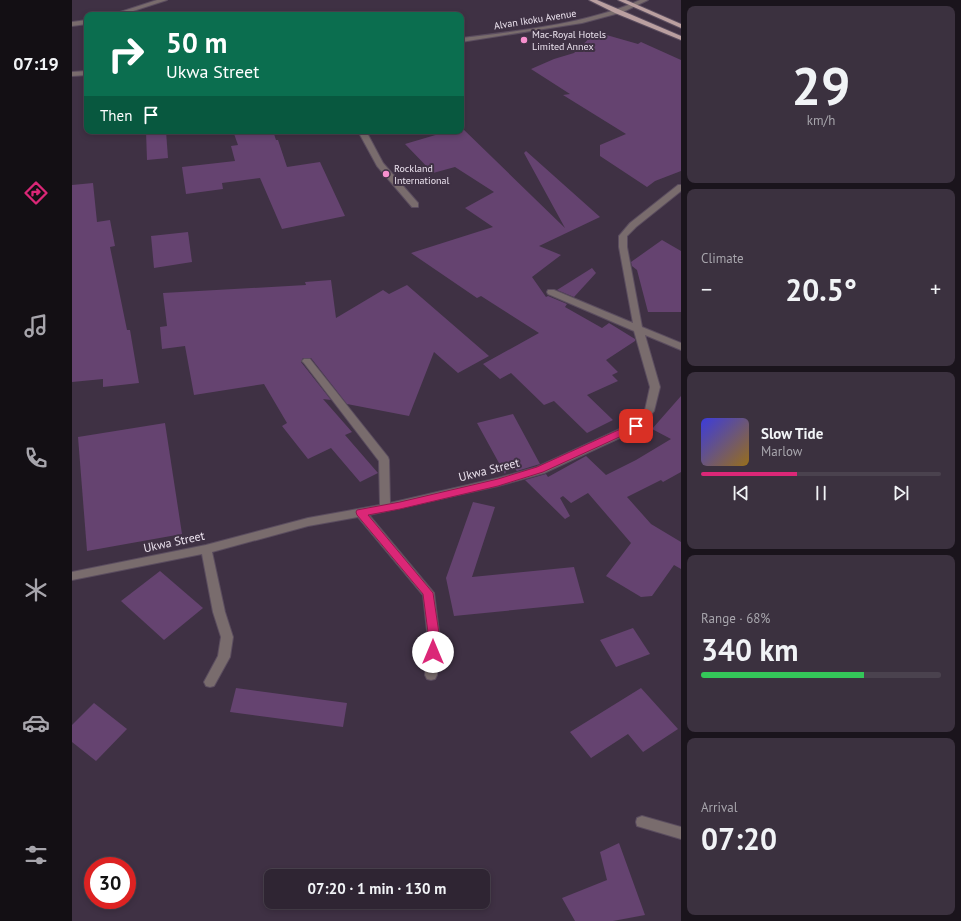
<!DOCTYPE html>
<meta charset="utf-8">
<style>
:root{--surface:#2f2533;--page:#3b313f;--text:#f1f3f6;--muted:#a7a5ac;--line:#4a424e;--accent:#db2777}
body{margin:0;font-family:"PT Sans",sans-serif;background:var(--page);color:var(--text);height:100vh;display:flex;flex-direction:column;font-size:15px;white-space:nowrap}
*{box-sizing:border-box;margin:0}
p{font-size:13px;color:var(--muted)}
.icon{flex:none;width:22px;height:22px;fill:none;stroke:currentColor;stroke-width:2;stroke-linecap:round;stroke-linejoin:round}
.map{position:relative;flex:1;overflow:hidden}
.sheet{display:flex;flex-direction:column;gap:6px;padding:6px;background:#1a141c;width:280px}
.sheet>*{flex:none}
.banner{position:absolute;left:12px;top:12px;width:380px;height:122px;border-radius:8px;box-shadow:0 2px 6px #0003,0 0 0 1px var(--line);background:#0b6e4f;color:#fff;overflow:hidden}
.speed{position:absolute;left:12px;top:857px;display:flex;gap:8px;font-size:20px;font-weight:700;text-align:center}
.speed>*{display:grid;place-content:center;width:52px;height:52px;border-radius:50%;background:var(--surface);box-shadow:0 2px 6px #0003,0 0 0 1px var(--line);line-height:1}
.speed .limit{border:6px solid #d22;background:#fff;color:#111}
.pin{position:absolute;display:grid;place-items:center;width:34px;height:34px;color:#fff;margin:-17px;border-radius:8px;box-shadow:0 2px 6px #0006}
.me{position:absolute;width:44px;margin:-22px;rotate:0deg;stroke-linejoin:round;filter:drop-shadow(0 0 3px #0008)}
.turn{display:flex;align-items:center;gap:14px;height:84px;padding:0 16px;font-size:18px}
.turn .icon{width:52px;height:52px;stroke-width:2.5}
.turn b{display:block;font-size:28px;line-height:34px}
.then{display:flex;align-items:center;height:38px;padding:0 16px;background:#0003;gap:8px;font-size:15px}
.big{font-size:30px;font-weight:700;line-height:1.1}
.sheet .card{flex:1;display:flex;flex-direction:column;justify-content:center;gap:6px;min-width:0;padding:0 14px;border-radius:8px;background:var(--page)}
.sheet .dial{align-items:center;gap:0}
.dial b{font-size:52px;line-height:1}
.song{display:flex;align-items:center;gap:12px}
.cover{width:48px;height:48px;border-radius:6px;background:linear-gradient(135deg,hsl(240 70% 55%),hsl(40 70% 35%))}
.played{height:4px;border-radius:2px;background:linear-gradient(90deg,var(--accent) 40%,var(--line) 40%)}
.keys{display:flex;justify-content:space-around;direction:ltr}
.heat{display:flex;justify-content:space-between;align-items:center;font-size:22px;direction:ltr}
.charge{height:6px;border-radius:3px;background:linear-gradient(90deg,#34c759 68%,var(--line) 0)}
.trip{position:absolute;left:192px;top:869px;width:226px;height:40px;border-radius:8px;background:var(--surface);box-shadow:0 2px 6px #0003,0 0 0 1px var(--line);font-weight:700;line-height:40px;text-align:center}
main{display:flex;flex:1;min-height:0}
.tab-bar{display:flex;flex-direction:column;width:72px;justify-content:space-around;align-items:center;background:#130f14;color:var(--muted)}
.tab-bar .icon{width:28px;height:28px}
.tab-bar .on{color:var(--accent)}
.tab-bar b{font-size:18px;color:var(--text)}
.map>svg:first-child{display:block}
.building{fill:#654370}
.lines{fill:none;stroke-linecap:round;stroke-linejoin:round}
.service-casing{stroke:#5b4d5f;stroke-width:2}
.minor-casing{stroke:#5b4d5f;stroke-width:2}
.primary-casing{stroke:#5b4d5f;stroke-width:2}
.service{fill:#796c6d;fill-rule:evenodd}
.minor{fill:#796c6d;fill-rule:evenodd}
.primary{fill:#ba9fa0;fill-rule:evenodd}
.route{fill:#db2777;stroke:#8e194d}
.poi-dot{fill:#f790ce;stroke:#3f3144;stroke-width:1.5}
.labels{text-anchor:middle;stroke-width:4;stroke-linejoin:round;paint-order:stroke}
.far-street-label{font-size:10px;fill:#ece3ef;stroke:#3f3144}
.far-poi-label{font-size:10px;fill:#ece3ef;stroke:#3f3144;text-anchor:start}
.street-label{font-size:12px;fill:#ece3ef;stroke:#3f3144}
</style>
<main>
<nav class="tab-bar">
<b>07:19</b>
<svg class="icon on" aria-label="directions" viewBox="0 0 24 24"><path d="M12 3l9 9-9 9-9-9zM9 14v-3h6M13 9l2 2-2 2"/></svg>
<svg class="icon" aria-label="music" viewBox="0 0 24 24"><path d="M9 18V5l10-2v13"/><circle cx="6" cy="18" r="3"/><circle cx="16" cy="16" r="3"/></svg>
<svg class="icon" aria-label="phone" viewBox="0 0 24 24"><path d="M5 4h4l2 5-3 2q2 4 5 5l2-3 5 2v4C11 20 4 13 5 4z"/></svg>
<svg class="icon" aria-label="climate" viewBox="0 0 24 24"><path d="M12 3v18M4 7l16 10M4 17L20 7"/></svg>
<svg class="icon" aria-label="car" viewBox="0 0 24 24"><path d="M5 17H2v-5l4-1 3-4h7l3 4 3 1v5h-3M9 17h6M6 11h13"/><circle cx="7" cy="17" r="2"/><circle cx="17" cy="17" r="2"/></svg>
<svg class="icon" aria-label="filters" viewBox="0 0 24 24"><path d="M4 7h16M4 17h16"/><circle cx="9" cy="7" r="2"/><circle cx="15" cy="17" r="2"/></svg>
</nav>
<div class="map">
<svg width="609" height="921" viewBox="0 0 609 921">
<rect width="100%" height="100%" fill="#3f3144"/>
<g class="building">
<polygon points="524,32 566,44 569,42 609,60 609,171 583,181 575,187 528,156 528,145 554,134 491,95 498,94 459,69 482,59 502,53"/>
<polygon points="389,127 493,228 452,153 454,151 528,217 467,246 489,255 460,277 474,297 476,296 495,304 493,307 530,328 537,323 563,339 563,341 534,360 546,372 540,375 546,381 515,395 541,420 515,433 482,401 472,405 439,373 428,379 411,364 467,333 409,296 405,298 339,253 421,227 393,208 422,192 383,167 361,173 333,144 377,131 389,131"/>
<polygon points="74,131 94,131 96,158 75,160"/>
<polygon points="161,131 201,131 204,140 206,140 215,167 248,162 273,216 210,229 188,178 150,183 151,189 114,194 110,167 163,161 159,146 166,145"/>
<polygon points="21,183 25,222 38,220 43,246 38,247 55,330 58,330 67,383 31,387 31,379 0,382 0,185"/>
<polygon points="116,232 120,262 82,268 79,236"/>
<polygon points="590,240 609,251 609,312 576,312 565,270 560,266 559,262"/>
<polygon points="520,268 524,273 502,297 485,290"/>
<polygon points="259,280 264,318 311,290 317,294 335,285 417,356 386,373 362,352 337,416 275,404 239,358 231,358 229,362 259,400 251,399 280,432 273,435 306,473 288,482 259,448 236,459 210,426 215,423 192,384 122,395 113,346 90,349 88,327 95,326 91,293 234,285 233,282"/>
<polygon points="609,396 609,472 591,482 589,480 555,497 579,524 609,542 609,569 602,565 580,596 569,597 534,576 559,543 516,493 499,503 491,496 488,498 498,516 493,519 453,480 474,474 476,477 514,456 534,475 564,460 599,439 580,429"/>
<polygon points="441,414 468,464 445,471 437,464 433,474 405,423"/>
<polygon points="93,423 110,534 15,551 6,437"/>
<polygon points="401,502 423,507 400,577 502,567 512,603 382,616 374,578"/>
<polygon points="88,571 131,608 92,640 49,601"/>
<polygon points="561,628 578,654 544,667 528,640"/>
<polygon points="164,688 275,703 271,727 158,712"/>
<polygon points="569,688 606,729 571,752 556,734 519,758 498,732"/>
<polygon points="22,703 55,729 24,761 0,742 0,725"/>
<polygon points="547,843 573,915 541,921 503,921 490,898 535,880 528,852"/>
</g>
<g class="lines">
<g class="service-casing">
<g id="service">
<polygon points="85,0 95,0 49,15 39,15"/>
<polygon points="15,20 15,24 0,26 0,22"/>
</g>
</g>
<g class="minor-casing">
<g id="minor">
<path d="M568 0H576L551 12 510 23 389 42V38C446 31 515 24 568 0Z"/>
<polygon points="15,71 15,75 0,76 0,72"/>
<polygon points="286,131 294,131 311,163 346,203 346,207 340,207 305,166"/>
<polygon points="606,185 609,185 609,191 564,227 555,236 555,247 570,327 609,343 609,350 573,335 588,387 582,411 567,429 472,473 426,486 297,515 362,593 368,640 365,675 363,679 359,680 355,679 353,675 356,640 351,595 286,517 236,526 140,552 153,612 161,637 158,657 142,686 138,687 134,686 132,682 146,656 149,637 141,612 130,554 0,580 0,572 134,545 236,518 308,505 307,461 232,363 230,361 232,359 238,359 316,457 317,460 318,503 426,478 465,467 561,423 573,410 578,387 562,331 476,294 475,292 476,290 482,290 561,323 547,247 547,236 558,223"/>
<polygon points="570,816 609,827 609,839 565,826 564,822 565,818"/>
</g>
</g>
<g class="primary-casing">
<g id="primary">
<polygon points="517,0 525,0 609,36 609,40 543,13"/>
<polygon points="546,0 554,0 609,24 609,28"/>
</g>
</g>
<use href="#service" class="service"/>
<use href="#minor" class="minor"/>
<use href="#primary" class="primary"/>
</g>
<polygon class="route" points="564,422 568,426 567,428 471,472 426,486 328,509 296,515 361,593 368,640 365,655 361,656 357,655 356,652 357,640 351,594 285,515 284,512 285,510 328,502 426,479 465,467"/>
<g class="poi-dot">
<circle cx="452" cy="40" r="4"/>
<circle cx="314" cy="174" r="4"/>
</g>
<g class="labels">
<g class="far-street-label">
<text transform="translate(463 19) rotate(-9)" y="4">Alvan Ikoku Avenue</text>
</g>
<g class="far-poi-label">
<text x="460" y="38">Mac-Royal Hotels<tspan x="460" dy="12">Limited Annex</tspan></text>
<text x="322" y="172">Rockland<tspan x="322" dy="12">International</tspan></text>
</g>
<g class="street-label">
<text transform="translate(417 470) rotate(-14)" y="4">Ukwa Street</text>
<text transform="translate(102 542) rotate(-12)" y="4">Ukwa Street</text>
</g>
</g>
</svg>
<div class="speed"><div class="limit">30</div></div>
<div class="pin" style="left:564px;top:426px;background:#d93025"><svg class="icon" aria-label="arrive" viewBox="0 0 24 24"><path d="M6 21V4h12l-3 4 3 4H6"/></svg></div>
<svg class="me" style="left:361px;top:652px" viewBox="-20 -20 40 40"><circle r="19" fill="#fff"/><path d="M0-13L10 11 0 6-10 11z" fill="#db2777"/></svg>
<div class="trip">07:20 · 1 min · 130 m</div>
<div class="banner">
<div class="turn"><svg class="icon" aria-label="right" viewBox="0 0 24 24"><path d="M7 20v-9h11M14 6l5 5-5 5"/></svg><div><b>50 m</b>Ukwa Street</div></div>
<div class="then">Then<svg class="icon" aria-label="arrive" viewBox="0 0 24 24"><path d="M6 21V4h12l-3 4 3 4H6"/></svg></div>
</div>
</div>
<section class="sheet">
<div class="card dial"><b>29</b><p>km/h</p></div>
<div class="card"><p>Climate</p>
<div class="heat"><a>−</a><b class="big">20.5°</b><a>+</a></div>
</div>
<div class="card">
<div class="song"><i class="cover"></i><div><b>Slow Tide</b><p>Marlow</p></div></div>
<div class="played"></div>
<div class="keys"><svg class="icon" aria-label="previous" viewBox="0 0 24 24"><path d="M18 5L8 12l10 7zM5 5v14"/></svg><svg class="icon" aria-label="pause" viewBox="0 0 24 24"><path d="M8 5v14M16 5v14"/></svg><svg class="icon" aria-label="next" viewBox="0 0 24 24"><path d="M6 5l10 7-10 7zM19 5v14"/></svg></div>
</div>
<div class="card"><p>Range · 68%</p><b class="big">340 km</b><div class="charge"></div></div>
<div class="card"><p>Arrival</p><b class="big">07:20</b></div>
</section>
</main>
